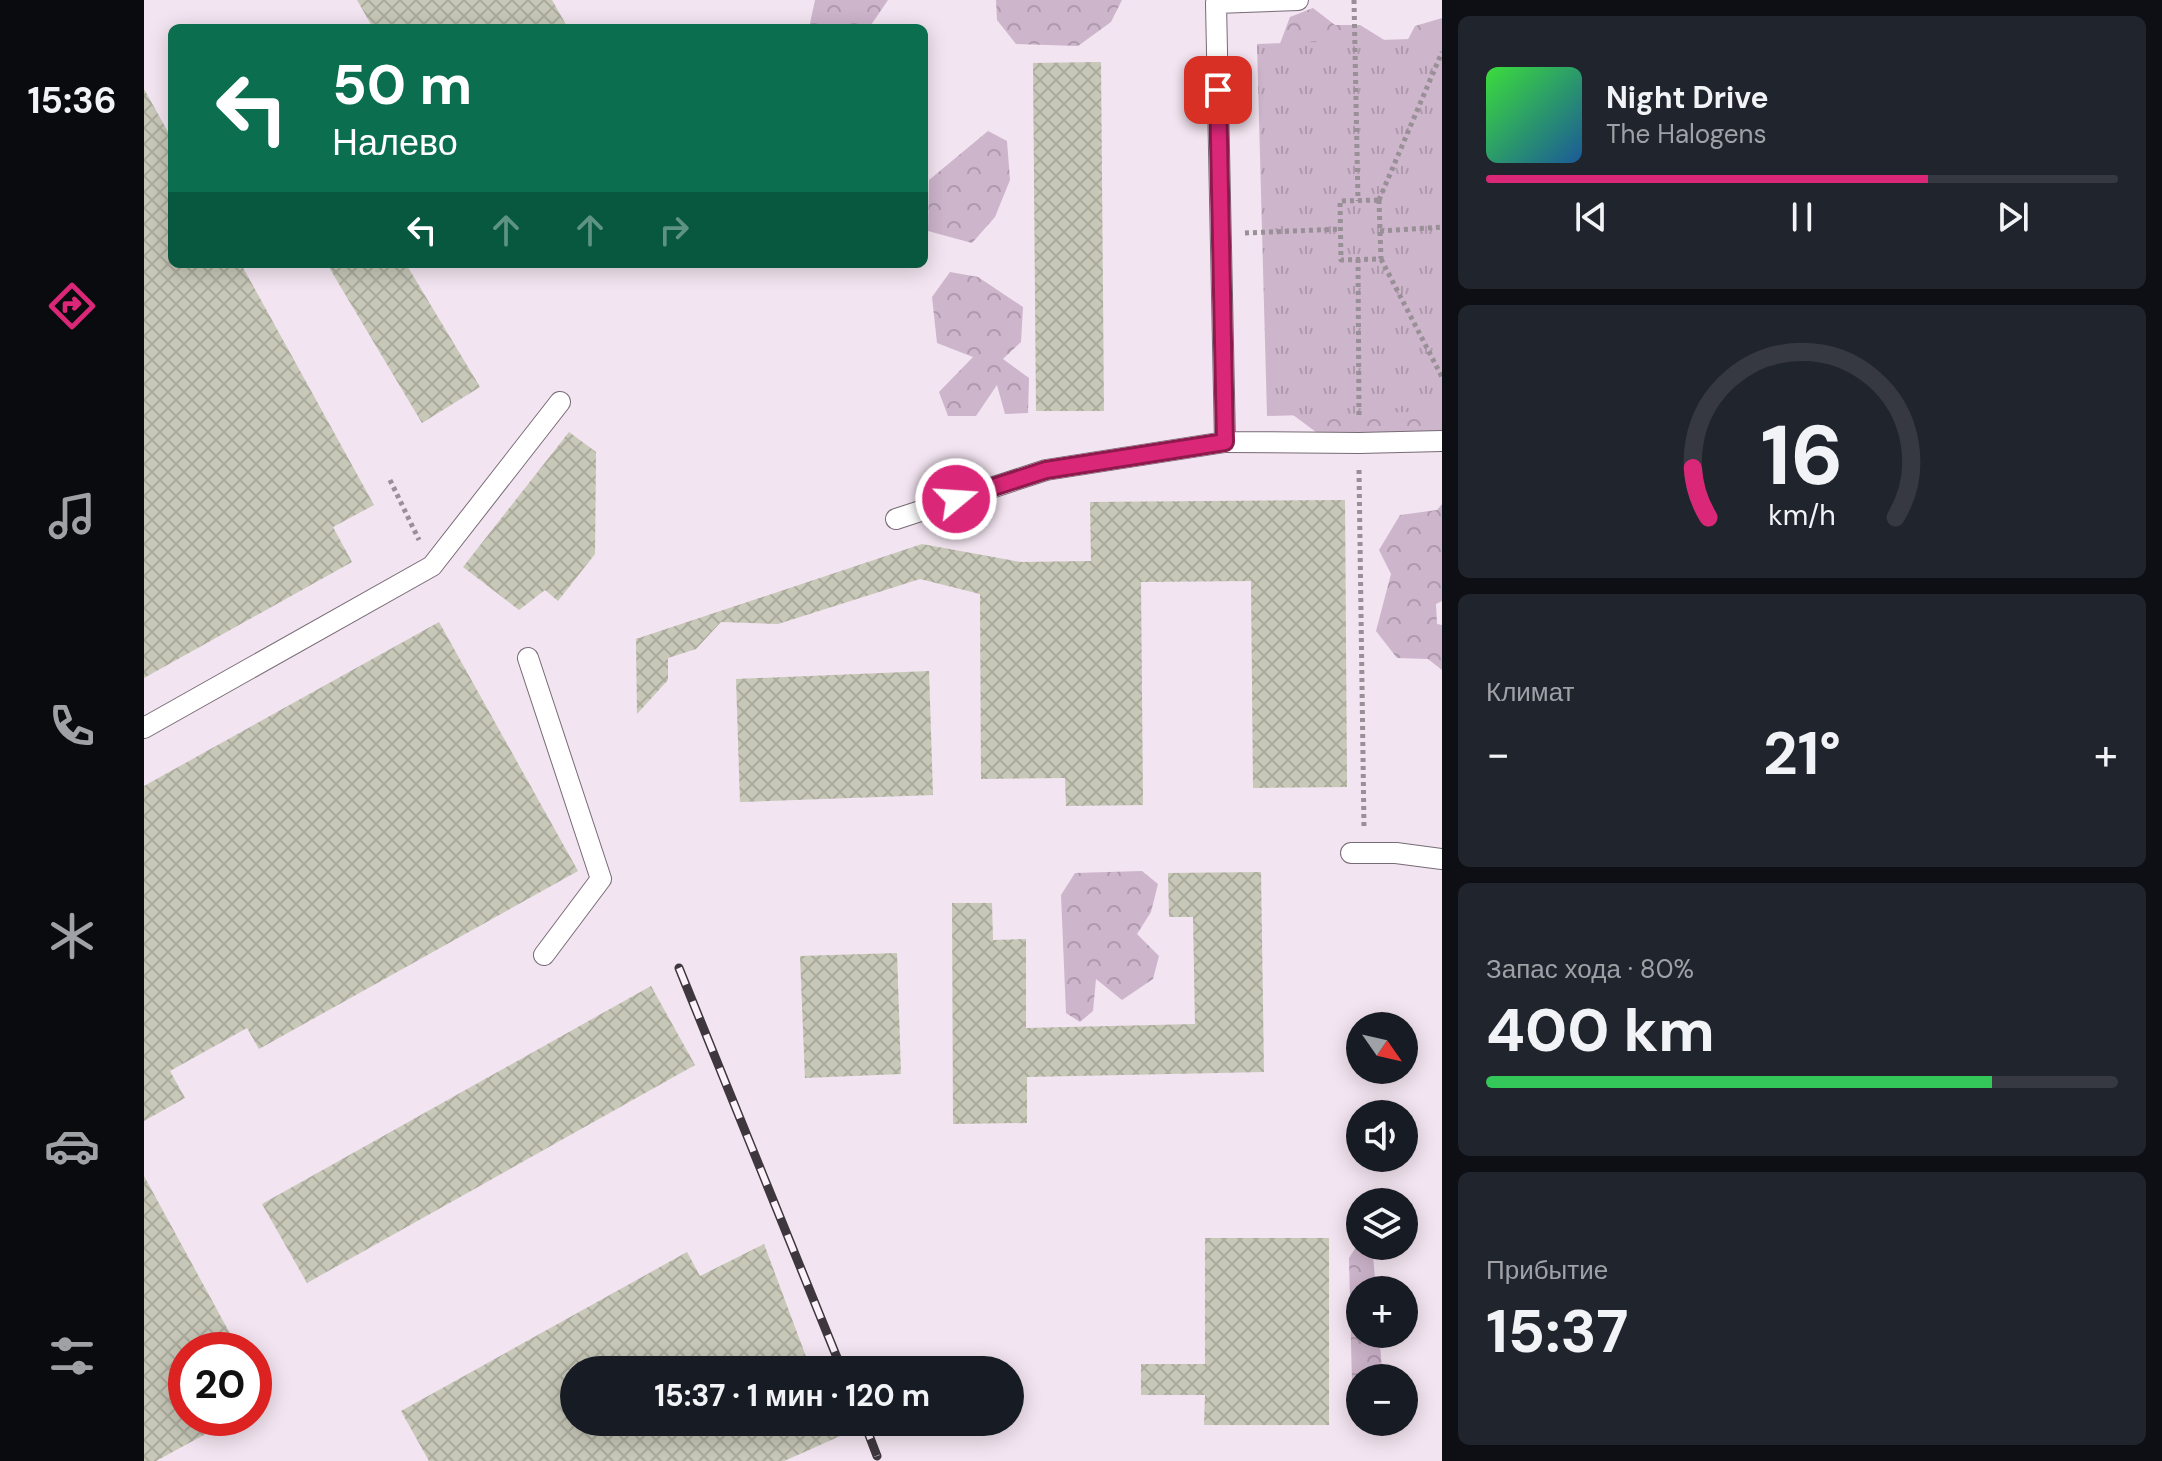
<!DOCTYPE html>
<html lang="ru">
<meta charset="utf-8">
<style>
:root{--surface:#171b24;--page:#20242c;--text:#f1f3f6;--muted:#9ea1a6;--line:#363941;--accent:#db2777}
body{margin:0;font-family:"DM Sans",sans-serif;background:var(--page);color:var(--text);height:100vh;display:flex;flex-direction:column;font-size:30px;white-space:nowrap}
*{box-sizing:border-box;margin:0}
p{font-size:26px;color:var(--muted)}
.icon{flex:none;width:44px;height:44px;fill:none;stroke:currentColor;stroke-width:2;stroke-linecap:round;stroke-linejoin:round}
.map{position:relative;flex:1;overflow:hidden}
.details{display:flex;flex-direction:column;gap:16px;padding:16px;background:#0d0f14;width:720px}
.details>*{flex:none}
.hud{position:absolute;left:24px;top:24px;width:760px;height:244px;border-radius:12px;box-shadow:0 4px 20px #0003;background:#0b6e4f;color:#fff;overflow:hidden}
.needle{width:52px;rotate:124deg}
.buttons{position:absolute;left:1202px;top:1012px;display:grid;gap:16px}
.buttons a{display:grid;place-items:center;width:72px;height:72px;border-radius:50%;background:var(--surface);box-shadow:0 4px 20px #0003;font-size:40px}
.speed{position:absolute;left:24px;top:1332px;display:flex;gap:16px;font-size:40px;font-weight:700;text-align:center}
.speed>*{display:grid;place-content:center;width:104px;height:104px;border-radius:50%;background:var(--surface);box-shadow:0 4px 20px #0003;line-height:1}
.speed .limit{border:12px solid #d22;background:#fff;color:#111}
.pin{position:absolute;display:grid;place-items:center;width:68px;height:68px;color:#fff;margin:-34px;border-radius:16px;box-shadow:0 4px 12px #0006}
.me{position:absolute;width:88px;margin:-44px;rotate:72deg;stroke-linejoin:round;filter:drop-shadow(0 0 6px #0008)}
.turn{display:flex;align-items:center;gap:28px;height:168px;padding:0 32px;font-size:36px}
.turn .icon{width:104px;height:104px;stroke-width:2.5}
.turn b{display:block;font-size:56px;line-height:68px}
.lanes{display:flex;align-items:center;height:76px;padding:0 32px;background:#0003;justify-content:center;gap:40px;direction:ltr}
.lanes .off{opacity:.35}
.big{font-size:60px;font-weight:700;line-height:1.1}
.details .tile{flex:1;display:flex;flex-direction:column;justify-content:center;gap:12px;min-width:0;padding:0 28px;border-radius:12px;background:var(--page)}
.details .dial{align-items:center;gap:0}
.dial svg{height:208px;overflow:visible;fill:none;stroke:var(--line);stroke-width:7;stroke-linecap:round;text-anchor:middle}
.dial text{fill:var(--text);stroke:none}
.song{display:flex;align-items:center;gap:24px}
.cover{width:96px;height:96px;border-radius:12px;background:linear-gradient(135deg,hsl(120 70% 55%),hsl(210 70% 35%))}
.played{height:8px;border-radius:4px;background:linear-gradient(90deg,var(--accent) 70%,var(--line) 70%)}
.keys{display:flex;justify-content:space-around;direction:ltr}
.heat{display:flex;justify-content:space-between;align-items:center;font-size:44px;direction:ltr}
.charge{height:12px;border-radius:6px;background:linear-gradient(90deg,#34c759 80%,var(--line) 0)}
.trip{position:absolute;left:416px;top:1356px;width:464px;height:80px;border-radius:40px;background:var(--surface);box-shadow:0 4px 20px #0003;font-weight:700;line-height:80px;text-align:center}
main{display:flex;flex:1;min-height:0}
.dock{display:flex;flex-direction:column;width:144px;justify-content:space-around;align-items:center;background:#090b0e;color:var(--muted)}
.dock .icon{width:56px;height:56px}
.dock .active{color:var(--accent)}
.dock b{font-size:36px;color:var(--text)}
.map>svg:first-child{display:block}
.forest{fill:url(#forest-crowns)}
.park{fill:url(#park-tufts)}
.building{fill:url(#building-cross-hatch)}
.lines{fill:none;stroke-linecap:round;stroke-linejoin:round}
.lane-casing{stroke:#776b75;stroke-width:22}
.path{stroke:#998f97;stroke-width:5;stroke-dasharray:4 4;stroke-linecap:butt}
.lane{stroke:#fff;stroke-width:20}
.rail-casing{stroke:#3e383e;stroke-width:9}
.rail{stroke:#fdf2fc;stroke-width:6;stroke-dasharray:18;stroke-linecap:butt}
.route-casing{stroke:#8e194d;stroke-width:20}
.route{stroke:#db2777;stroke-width:14}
</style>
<main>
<nav class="dock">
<b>15:36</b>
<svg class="icon active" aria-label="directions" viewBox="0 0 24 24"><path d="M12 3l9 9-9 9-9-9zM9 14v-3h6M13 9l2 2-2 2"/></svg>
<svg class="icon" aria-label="music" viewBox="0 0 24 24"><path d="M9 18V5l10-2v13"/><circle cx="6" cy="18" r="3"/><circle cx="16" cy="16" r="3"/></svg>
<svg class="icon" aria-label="phone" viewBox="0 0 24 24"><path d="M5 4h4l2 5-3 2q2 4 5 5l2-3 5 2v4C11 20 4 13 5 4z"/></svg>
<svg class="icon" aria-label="climate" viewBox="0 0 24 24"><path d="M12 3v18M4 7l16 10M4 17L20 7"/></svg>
<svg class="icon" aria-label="car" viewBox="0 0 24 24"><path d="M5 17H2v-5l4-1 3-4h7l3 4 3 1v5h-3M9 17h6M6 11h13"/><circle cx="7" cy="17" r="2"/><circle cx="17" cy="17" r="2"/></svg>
<svg class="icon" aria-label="filters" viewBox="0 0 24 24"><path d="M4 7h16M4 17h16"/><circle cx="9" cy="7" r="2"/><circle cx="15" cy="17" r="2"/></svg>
</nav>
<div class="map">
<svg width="1298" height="1461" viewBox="0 0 1298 1461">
<defs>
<pattern id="forest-crowns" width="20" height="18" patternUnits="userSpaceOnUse" patternTransform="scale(2)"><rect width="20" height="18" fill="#cdb5cb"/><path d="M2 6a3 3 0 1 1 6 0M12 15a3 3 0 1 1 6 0" fill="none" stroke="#af9aad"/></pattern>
<pattern id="park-tufts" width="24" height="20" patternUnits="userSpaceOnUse" patternTransform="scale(2)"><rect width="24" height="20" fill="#cdb5cb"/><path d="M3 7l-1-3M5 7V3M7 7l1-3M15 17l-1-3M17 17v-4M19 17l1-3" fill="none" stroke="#af9aad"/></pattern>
<pattern id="building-cross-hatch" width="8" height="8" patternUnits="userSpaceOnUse" patternTransform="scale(2)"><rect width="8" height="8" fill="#c7c8b8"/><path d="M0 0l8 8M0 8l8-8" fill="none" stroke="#aaab9d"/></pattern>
</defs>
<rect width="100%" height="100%" fill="#f2e4f0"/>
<g class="forest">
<polygon points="671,0 744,0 725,28 665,28"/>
<polygon points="852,0 978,0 967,22 934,46 872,44 853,20"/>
<polygon points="1169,8 1191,25 1216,25 1258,51 1271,26 1298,18 1298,218 1128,65 1146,17"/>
<polygon points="844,131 863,141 866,180 851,217 828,243 784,231 785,180"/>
<polygon points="806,272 834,277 879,307 877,342 859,359 885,378 884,413 861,414 853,385 832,416 804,416 795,392 829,357 793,343 788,297"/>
<polygon points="1298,315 1298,432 1263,431 1245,449 1180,438 1133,403"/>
<polygon points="1298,504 1298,601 1292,604 1293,624 1298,625 1298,670 1284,659 1253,658 1232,631 1247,574 1235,550 1256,515 1293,510"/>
<polygon points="998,871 1014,884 1007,912 993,934 1015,956 1009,979 978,1000 952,979 949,1011 936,1022 922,1013 917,895 931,873"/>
<polygon points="1214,1244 1229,1255 1232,1290 1216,1290 1216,1334 1235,1334 1239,1378 1216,1378 1216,1390 1208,1383 1205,1258"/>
</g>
<polygon class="park" points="1298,38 1298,411 1123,416 1113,44"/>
<g class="building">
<polygon points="213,0 408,0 424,28 229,28"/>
<polygon points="957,62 960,411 892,411 889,63"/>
<polygon points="0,89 28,139 28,264 97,264 230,505 189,527 208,562 0,678"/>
<polygon points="183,264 262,264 336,387 278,423"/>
<polygon points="425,432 452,452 451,554 414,601 401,590 375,610 319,567"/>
<polygon points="1201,500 1203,787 1109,788 1107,581 997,582 999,805 922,806 921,778 837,779 836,594 776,579 634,624 577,622 552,649 524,658 524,680 493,714 492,639 778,544 877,562 947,561 946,502"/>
<polygon points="295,622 434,871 115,1049 103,1028 26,1071 41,1098 0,1121 0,786"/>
<polygon points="785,671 789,795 596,802 592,679"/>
<polygon points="1117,872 1120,1072 883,1077 883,1123 809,1124 808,903 848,903 849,940 882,939 882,1028 1051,1024 1049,917 1025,917 1024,873"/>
<polygon points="753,953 757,1074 661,1078 656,956"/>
<polygon points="507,986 551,1065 163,1283 118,1204"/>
<polygon points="0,1176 95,1350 42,1350 42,1418 91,1418 12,1461 0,1461"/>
<polygon points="1061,1238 1185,1238 1185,1425 1060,1425 1061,1395 997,1395 997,1364 1061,1364"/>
<polygon points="620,1244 667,1370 430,1370 430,1422 728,1422 640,1461 285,1461 257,1411 543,1252 556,1276"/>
</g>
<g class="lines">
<g class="lane-casing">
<g id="lane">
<polyline points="1154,0 1072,3 1081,442 1215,443 1298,441"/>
<polyline points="752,519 902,470 1081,442"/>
<polyline points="384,658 457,879 400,955"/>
<polyline points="0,728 288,566 416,402"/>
<polyline points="1207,853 1252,853 1298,859"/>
</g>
</g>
<g class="path">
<polyline points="1210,0 1214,201"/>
<polygon points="1235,200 1237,259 1197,260 1196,201"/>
<polyline points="1235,200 1298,52"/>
<polyline points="1236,231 1298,227"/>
<polyline points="1101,233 1196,229"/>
<polyline points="1214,259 1215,416"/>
<polyline points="1237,259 1298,377"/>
<polyline points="1215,470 1220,828"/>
<polyline points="246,480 275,540"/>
</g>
<use href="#lane" class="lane"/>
<g class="rail-casing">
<g id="rail">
<polyline points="535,968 698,1370"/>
<polyline points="720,1422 733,1456"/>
</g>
</g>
<use href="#rail" class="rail"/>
</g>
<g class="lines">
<g class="route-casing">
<polyline id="route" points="812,499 902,470 1081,442 1074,90"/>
</g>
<use href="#route" class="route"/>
</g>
</svg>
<div class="buttons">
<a><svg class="needle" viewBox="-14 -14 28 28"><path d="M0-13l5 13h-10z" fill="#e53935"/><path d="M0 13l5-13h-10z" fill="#9ea1a6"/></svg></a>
<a><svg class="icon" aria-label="sound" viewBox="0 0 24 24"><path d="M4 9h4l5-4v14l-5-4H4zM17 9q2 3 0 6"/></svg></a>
<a><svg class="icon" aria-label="layers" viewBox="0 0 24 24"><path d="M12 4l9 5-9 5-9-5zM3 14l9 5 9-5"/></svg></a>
<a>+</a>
<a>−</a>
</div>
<div class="speed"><div class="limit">20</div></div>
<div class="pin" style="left:1074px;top:90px;background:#d93025"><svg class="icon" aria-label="arrive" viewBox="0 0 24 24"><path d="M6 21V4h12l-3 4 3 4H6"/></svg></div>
<svg class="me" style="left:812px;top:499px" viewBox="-20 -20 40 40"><circle r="17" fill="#db2777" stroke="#fff" stroke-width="3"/><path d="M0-11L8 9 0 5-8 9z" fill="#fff"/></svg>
<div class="trip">15:37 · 1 мин · 120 m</div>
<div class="hud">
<div class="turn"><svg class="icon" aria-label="left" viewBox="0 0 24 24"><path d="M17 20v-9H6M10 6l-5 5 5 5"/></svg><div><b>50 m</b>Налево</div></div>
<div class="lanes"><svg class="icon" aria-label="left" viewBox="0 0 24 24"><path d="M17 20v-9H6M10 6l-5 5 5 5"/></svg><svg class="icon off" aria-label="ahead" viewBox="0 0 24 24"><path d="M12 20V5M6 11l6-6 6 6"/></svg><svg class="icon off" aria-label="ahead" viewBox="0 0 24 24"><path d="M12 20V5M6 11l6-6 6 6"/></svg><svg class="icon off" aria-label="right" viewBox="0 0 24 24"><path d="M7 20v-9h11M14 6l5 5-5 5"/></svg></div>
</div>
</div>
<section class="details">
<div class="tile">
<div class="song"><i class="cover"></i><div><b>Night Drive</b><p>The Halogens</p></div></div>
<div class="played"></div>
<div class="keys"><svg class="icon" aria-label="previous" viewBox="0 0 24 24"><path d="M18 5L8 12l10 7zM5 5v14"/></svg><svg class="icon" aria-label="pause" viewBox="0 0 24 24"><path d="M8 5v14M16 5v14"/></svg><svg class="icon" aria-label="next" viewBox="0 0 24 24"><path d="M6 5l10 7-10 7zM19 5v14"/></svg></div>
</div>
<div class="tile dial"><svg viewBox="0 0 100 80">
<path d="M14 69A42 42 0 1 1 86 69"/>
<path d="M14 69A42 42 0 0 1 8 50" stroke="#db2777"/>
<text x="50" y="56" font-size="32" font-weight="700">16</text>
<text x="50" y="72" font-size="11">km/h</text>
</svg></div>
<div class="tile"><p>Климат</p>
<div class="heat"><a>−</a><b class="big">21°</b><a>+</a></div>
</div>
<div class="tile"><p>Запас хода · 80%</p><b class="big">400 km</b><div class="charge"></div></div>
<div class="tile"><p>Прибытие</p><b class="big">15:37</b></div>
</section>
</main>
